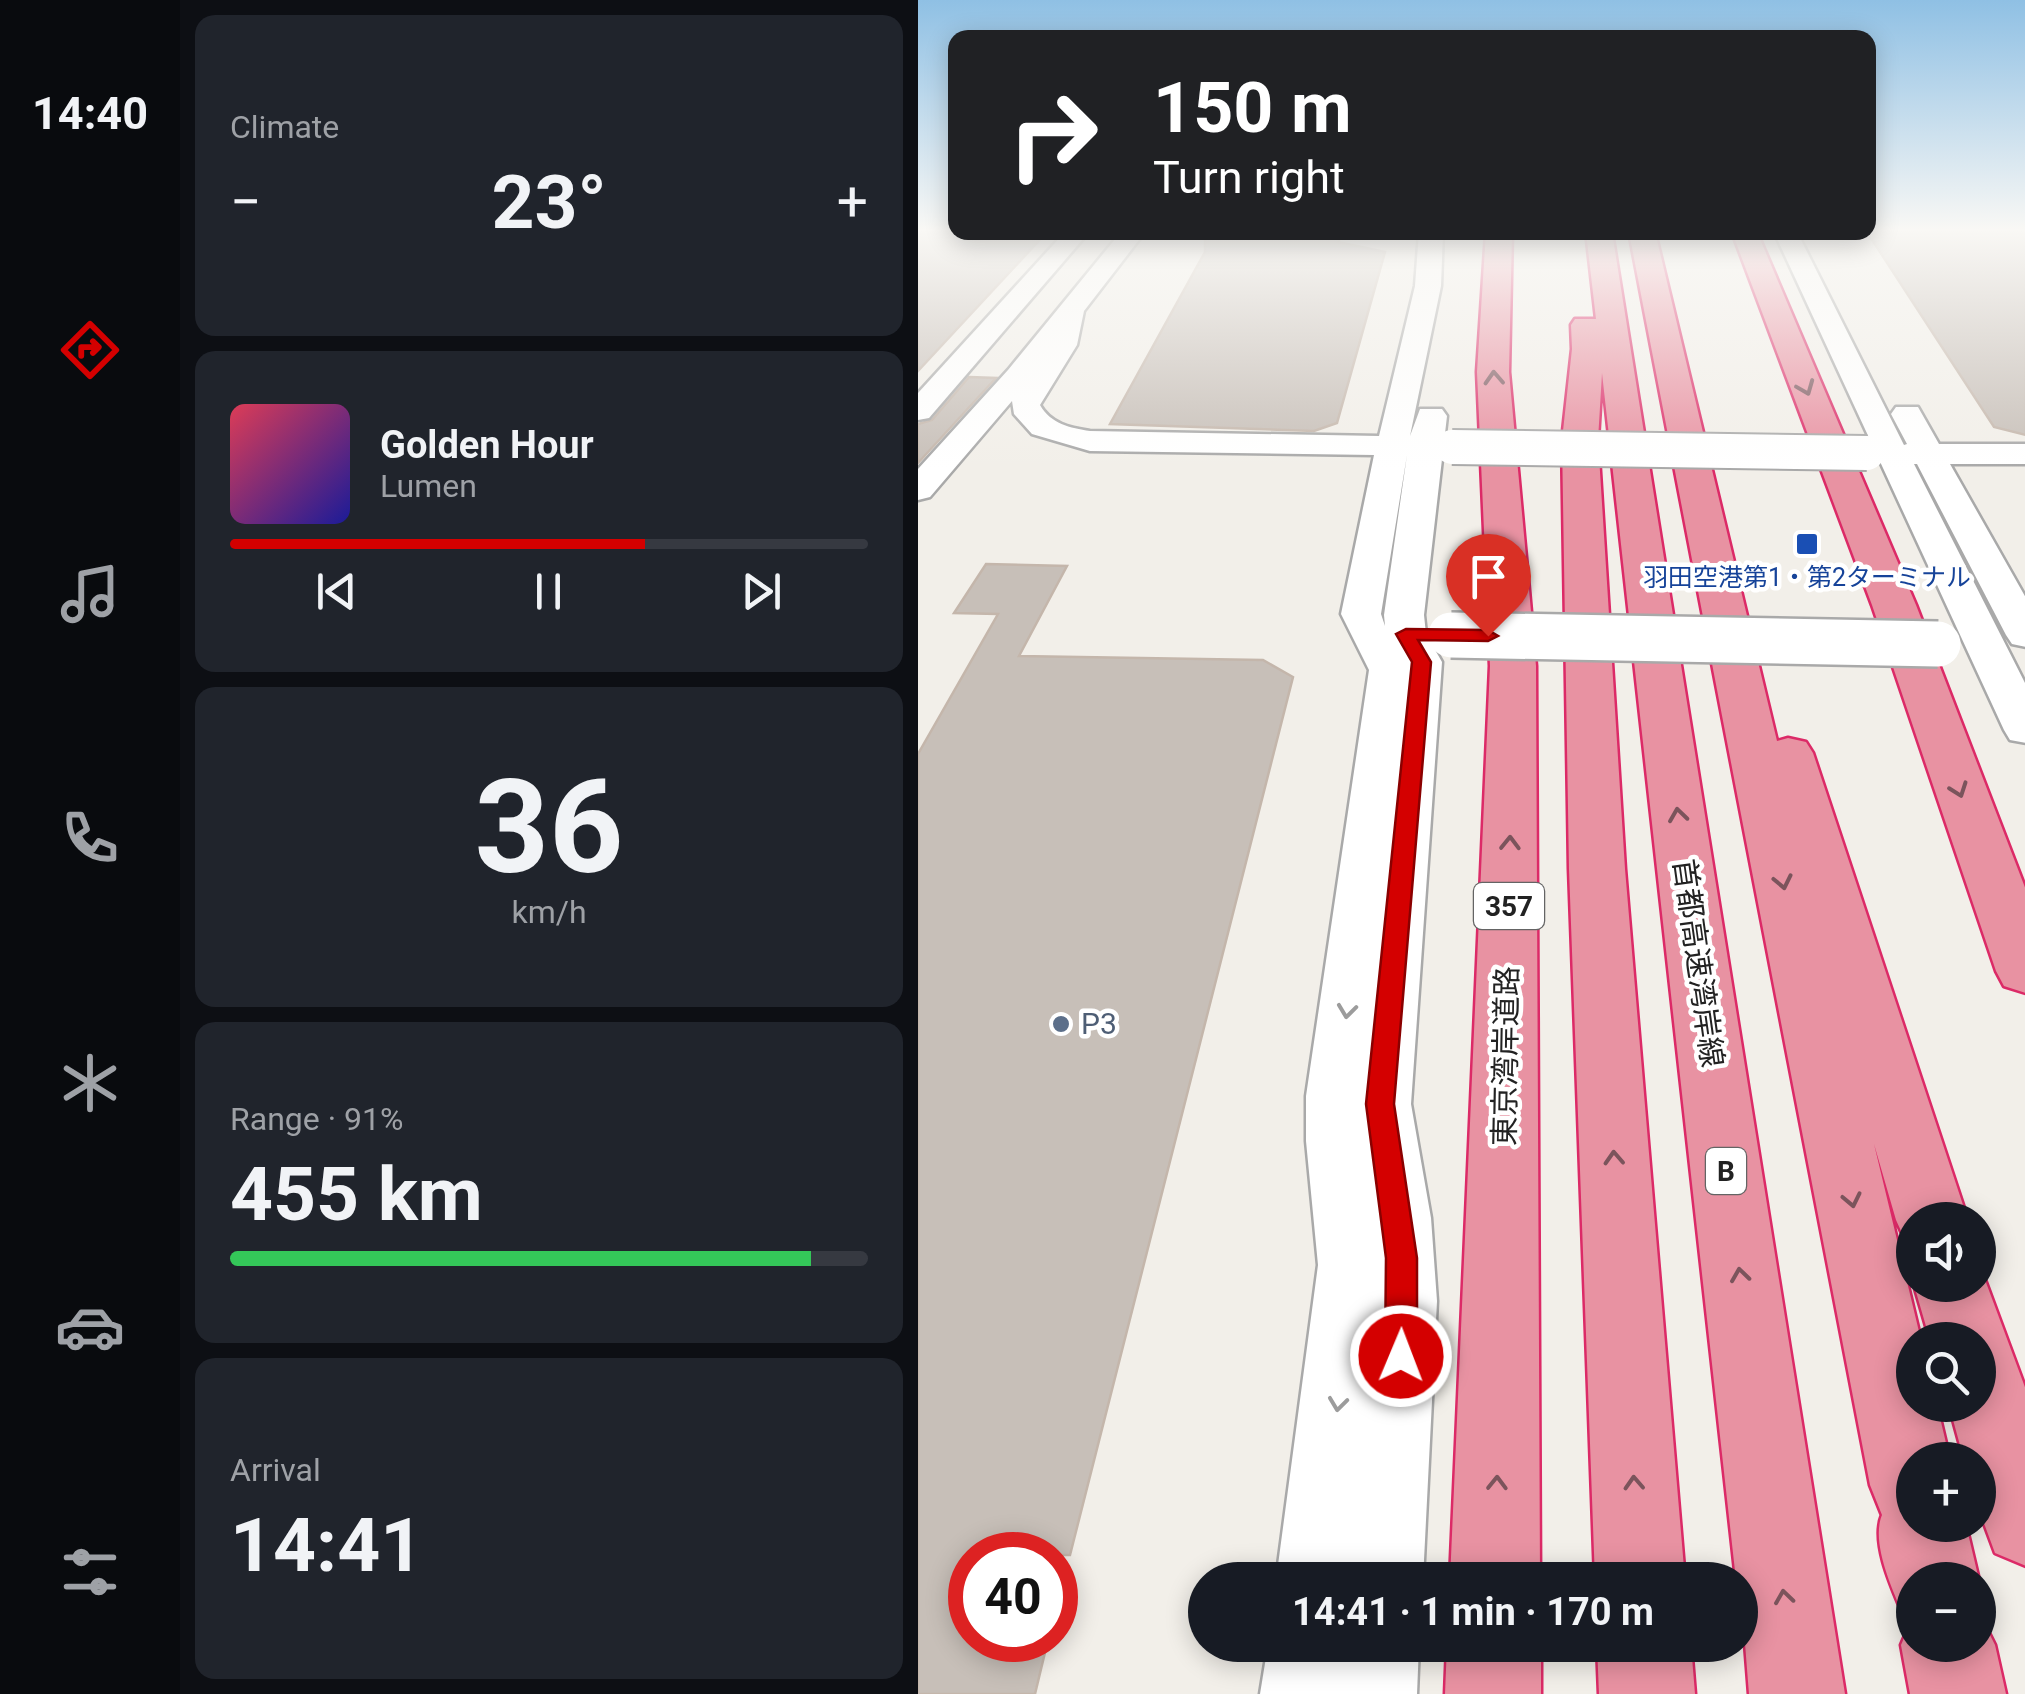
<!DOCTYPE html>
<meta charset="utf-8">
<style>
:root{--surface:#171b24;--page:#20242c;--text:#f1f3f6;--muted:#9ea1a6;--line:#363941;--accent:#d40000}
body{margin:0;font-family:Roboto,"Noto Sans JP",sans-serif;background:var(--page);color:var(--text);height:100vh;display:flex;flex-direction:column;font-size:38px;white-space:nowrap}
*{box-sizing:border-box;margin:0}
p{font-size:32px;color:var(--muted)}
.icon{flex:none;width:55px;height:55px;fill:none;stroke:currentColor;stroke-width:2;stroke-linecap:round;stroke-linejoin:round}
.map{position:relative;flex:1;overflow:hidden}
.side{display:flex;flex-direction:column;gap:15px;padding:15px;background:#0d0f14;width:738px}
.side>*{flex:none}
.top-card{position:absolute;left:30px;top:30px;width:928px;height:210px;border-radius:20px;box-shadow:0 5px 25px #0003;background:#202124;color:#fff;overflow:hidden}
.buttons{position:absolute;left:978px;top:1202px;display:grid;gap:20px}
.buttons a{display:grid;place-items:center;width:100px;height:100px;border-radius:50%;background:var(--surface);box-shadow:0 5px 25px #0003;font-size:50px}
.speed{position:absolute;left:30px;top:1532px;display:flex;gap:20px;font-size:50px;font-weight:700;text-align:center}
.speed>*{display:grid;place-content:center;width:130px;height:130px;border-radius:50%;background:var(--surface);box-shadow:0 5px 25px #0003;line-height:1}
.speed .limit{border:15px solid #d22;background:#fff;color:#111}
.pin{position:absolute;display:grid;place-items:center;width:85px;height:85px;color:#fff;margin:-102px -42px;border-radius:50% 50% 50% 0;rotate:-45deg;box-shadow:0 0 10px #0007}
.pin .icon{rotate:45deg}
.me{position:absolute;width:110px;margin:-55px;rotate:1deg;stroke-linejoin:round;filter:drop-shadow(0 0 8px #0008)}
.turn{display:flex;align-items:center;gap:35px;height:210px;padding:0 40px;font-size:45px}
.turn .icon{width:130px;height:130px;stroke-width:2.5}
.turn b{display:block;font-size:70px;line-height:85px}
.big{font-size:75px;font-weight:700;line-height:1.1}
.side .widget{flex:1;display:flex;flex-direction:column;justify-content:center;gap:15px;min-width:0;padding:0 35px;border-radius:20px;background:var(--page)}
.side .dial{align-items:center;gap:0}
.dial b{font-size:130px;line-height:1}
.song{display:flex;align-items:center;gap:30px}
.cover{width:120px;height:120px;border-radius:15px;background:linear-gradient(135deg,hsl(350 70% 55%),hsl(240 70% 35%))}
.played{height:10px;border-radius:5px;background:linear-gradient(90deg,var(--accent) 65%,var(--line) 65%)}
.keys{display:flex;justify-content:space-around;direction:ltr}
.heat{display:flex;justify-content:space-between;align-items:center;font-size:55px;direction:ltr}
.charge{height:15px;border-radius:8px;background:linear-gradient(90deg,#34c759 91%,var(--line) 0)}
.trip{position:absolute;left:270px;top:1562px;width:570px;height:100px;border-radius:50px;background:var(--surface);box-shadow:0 5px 25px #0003;font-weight:700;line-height:100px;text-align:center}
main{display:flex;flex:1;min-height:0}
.tab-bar{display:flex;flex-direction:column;width:180px;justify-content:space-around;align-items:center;background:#090b0e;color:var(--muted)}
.tab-bar .icon{width:70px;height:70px}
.tab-bar .on{color:var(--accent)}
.tab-bar b{font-size:45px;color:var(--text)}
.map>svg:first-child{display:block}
.building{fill:#c7bfb8;stroke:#c4b6ab;stroke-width:2.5}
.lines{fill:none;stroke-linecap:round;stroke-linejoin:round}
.minor-casing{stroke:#a9a9a9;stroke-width:5}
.highway-casing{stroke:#dc2a67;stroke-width:5}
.minor{fill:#fff;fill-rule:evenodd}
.highway{fill:#e892a2;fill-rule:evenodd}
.minor-bridge-far1-casing{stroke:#a9a9a9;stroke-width:38;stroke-linecap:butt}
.minor-bridge-casing{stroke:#a9a9a9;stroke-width:50;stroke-linecap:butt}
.minor-bridge-far1{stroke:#fff;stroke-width:34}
.minor-bridge{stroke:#fff;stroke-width:45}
.oneway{stroke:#7b545c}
.oneway2{stroke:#9c9c9c}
.route{fill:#d40000;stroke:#8a0000;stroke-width:2.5}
.transit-dot{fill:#1a4fb4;stroke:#fff;stroke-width:4}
.service-dot{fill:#5c6f8a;stroke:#fff;stroke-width:4}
.labels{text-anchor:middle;stroke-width:9;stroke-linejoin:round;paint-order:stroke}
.far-transit-label{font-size:25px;fill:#164399;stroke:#fff}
.shield{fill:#fff;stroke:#646464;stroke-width:2.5}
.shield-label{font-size:28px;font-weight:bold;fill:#222}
.street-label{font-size:30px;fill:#222;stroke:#fff}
.service-label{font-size:30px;fill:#4e5e75;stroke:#fff;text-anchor:start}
</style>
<main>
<nav class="tab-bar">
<b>14:40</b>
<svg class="icon on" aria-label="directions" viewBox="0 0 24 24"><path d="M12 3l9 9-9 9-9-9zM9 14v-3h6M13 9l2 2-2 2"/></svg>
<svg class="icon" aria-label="music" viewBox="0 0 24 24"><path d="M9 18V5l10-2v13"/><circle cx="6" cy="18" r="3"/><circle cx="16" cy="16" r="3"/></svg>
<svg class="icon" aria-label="phone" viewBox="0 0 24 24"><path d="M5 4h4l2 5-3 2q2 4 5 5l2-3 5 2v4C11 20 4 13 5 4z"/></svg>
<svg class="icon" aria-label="climate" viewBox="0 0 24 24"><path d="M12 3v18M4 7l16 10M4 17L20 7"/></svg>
<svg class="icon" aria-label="car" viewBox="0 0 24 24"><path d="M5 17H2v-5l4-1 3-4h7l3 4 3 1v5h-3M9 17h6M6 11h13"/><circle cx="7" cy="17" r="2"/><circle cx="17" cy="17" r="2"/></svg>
<svg class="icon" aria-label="filters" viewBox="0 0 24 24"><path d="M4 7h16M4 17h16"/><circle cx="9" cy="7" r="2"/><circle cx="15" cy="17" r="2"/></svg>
</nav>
<section class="side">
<div class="widget"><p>Climate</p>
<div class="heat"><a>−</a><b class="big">23°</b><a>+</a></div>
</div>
<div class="widget">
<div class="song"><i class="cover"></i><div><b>Golden Hour</b><p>Lumen</p></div></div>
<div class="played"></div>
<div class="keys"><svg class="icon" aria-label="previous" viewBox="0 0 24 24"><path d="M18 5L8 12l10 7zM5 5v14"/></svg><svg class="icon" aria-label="pause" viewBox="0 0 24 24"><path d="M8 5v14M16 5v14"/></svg><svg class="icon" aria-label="next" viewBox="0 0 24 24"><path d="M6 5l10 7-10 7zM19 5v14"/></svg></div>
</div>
<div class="widget dial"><b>36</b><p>km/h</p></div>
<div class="widget"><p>Range · 91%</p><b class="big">455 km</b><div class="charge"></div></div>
<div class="widget"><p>Arrival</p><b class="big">14:41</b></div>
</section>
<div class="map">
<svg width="1108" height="1694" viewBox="0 0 1108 1694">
<rect width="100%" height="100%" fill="#f2efe9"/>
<g class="building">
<polygon points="0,232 129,232 0,371"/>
<polygon points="287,232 426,232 420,242 467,252 419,423 396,431 192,424 287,252"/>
<polygon points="949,232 1108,232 1108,435 1076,427"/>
<polygon points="51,377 78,378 0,463 0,424 14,420"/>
<polygon points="68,564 149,566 101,656 345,660 375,677 152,1555 52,1555 52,1640 130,1640 117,1694 0,1694 0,754 80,614 36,613"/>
</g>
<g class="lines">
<g class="minor-casing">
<g id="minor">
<polygon points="147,232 171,232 11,418 0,420 0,393"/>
<path d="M203 232H227L166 311 159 345 122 405C133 424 152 428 172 431L461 436 497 286 501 232H525L523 286 492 436 502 409H524L529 416 506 615 508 634 524 662 493 1104 513 1218 519 1301 505 1580H358L400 1265 388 1141V1096L451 670 423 614 456 455 172 451 114 434 96 414 94 401 12 497 0 500V469L90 370ZM489 455 466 615 467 626 463 614Z"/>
<polygon points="856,232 879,232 986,445 989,444 973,414 978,407 1000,407 1021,444 1108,444 1108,464 1032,464 1108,598 1108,647 1094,644 1088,635 999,464 996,464 1108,685 1108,743 1092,740 1086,730"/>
<polygon points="350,1645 501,1645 499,1694 342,1694"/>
</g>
</g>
<g class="highway-casing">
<g id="highway">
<polygon points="568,232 594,232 591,372 618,666 622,1580 532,1580 572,666 559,372"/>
<polygon points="668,232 694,232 927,1694 831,1694 822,1580 818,1580 684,373 680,440 707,869 767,1580 677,1580 651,869 644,440 654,349 653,325 657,319 678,319"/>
<path d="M711 232H737L859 741 870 738 888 742 895 753 1050 1220H995V1244L988 1242 978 1220 956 1144 1003 1340H995V1405H1019L1032 1460H995V1525H1048L1061 1580H995V1616L984 1612C973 1586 953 1542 964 1515L952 1485Z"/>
<polygon points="814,232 839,232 998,605 1108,890 1108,993 1086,986 1078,971 954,605"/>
<polygon points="1060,1261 1108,1390 1108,1566 1077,1553 1060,1507 1060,1460 1046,1460 1031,1405 1060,1405 1060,1340 1012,1340 996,1285 1060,1285"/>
<polygon points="1060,1611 1077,1645 1088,1694 992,1694 983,1645 995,1617 995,1645 1060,1645"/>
<polygon points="529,1645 623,1645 623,1694 527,1694"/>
<polygon points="679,1645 773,1645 777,1694 681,1694"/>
</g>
</g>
<use href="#minor" class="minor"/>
<use href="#highway" class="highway"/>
<g class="minor-bridge-far1-casing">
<polyline id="minor-bridge-far1" points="534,447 949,453"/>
</g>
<g class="minor-bridge-casing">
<polyline id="minor-bridge" points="533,635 1020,644"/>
</g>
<use href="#minor-bridge-far1" class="minor-bridge-far1"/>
<use href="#minor-bridge" class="minor-bridge"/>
</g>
<defs><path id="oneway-chevron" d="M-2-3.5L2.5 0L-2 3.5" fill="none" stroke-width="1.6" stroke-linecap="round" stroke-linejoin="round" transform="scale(2.5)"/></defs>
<g class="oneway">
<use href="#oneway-chevron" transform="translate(576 378) rotate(-93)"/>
<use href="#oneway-chevron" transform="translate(888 388) rotate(68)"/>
<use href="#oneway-chevron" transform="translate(1041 790) rotate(70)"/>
<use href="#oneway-chevron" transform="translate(760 815) rotate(-98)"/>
<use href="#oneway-chevron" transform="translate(592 843) rotate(-89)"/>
<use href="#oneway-chevron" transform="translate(865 882) rotate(78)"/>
<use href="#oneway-chevron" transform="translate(696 1158) rotate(-93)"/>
<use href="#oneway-chevron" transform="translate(934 1200) rotate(78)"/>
<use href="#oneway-chevron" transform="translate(822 1275) rotate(-98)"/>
<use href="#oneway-chevron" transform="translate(579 1483) rotate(-89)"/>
<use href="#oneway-chevron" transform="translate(716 1483) rotate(-93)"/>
<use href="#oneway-chevron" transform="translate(866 1597) rotate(-98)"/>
</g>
<g class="oneway2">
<use href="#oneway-chevron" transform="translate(429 1011) rotate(97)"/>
<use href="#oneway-chevron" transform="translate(420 1404) rotate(97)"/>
</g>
<linearGradient id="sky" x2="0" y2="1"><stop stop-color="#8fc0e4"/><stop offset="0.49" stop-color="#f9f8f5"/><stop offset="1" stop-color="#f9f8f5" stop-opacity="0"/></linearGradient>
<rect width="1108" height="469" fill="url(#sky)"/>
<polygon class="route" points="488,629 570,630 580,636 570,641 500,640 513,662 476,1104 499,1258 499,1356 495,1367 483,1371 471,1367 467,1356 468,1258 448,1104 494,662 478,634"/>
<rect class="transit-dot" x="877" y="532" width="24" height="24" rx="5"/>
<circle class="service-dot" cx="143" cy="1024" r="10"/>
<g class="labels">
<g class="far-transit-label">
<text x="889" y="586">羽田空港第1・第2ターミナル</text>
</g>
<g class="shield">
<rect x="556" y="883" width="70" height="46" rx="8"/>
<rect x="788" y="1148" width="40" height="46" rx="8"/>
</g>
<g class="shield-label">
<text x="591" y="916">357</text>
<text x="808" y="1181">B</text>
</g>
<g class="street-label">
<text transform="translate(780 963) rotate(82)" y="10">首都高速湾岸線</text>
<text transform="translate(588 1056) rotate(-89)" y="10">東京湾岸道路</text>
</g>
<g class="service-label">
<text x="163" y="1034">P3</text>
</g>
</g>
</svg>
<div class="buttons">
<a><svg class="icon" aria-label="sound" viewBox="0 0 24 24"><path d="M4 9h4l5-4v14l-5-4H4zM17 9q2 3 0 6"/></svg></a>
<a><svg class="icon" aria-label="search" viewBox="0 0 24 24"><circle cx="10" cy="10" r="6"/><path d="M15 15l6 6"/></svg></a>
<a>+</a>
<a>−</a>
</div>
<div class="speed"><div class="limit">40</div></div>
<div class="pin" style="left:570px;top:636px;background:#d93025"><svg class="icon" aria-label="arrive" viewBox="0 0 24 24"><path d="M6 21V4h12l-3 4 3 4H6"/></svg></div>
<svg class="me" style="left:483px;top:1356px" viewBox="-20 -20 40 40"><circle r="17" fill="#d40000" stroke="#fff" stroke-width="3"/><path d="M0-11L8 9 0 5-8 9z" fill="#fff"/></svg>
<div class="trip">14:41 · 1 min · 170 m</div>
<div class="top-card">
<div class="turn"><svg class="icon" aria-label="right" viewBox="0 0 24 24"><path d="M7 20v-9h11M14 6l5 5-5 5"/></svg><div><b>150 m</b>Turn right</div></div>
</div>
</div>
</main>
